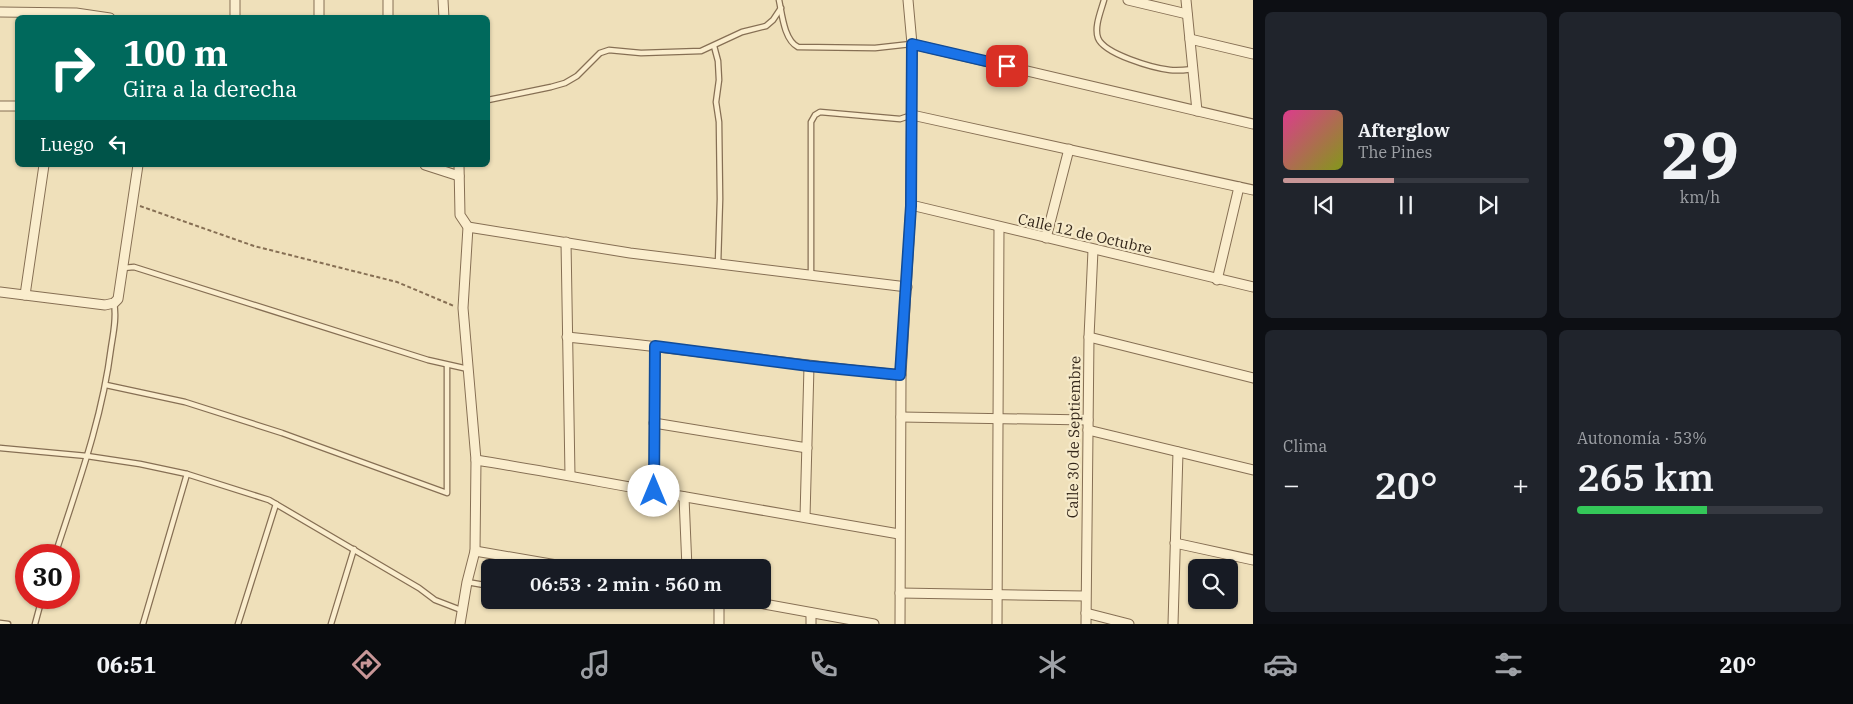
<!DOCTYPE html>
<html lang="es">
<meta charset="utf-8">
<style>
:root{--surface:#171b24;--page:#20242c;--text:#f1f3f6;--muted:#9ea1a6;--line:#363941;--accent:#c89697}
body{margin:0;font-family:"IBM Plex Serif",serif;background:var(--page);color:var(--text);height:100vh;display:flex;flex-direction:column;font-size:19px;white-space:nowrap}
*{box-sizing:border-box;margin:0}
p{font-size:16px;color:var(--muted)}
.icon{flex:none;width:28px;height:28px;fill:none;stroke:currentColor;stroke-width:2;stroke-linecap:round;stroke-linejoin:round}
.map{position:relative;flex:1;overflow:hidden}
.panel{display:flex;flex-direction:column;gap:12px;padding:12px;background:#0d0f14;width:600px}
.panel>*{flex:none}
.top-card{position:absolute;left:15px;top:15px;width:475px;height:152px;border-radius:8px;box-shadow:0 1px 4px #0004;background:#00695c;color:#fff;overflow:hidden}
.buttons{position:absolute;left:1188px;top:559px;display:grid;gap:10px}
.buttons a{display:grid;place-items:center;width:50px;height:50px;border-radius:8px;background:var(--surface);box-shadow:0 1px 4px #0004;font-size:25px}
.speed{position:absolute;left:15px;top:544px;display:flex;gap:10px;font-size:25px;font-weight:700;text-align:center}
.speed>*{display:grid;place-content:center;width:65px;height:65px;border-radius:50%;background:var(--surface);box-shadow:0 1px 4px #0004;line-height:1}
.speed .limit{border:8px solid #d22;background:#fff;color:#111}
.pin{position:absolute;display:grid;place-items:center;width:42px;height:42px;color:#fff;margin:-21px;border-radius:10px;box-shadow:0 2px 8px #0006}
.me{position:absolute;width:55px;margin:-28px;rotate:0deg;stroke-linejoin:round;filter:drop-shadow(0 0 4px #0008)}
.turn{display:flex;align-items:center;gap:18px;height:105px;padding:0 25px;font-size:22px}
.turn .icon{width:65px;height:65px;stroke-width:2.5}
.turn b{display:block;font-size:35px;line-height:42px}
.then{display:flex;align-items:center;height:48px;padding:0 25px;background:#0003;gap:10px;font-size:19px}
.big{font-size:38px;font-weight:600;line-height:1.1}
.panel .card{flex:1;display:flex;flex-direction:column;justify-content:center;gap:8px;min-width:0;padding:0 18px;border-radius:8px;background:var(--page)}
.panel .dial{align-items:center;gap:0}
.dial b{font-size:65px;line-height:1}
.song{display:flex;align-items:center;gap:15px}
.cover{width:60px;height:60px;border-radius:8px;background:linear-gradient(135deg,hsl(330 70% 55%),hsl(70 70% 35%))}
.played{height:5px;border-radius:2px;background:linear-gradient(90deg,var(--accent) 45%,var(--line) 45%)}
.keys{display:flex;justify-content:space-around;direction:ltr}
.heat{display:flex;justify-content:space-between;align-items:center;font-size:28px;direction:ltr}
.charge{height:8px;border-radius:4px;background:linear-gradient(90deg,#34c759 53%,var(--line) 0)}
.panel .tiles{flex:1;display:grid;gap:12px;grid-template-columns:repeat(2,1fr)}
.trip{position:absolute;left:481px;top:559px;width:290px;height:50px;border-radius:8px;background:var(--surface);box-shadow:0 1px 4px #0004;font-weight:600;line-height:50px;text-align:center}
.menu{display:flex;height:80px;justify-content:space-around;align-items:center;background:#090b0e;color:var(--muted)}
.menu .icon{width:35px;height:35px}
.menu .active{color:var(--accent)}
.menu b{font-size:22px;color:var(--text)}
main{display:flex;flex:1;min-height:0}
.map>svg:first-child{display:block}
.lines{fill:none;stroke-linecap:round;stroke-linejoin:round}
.service-casing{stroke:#866f54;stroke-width:7}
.minor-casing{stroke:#866f54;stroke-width:11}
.path{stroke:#866f54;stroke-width:2;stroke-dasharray:4 2.5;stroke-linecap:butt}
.service{stroke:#faedcd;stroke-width:4.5}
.minor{stroke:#faedcd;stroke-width:9}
.route-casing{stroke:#114b97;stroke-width:12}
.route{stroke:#1a73e8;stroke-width:9}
.labels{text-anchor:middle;stroke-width:4.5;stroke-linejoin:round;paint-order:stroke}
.street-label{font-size:15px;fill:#34271a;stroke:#f6eaca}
</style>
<main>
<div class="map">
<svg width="1253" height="624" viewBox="0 0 1253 624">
<rect width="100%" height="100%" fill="#efe0ba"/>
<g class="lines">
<g class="service-casing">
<g id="service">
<path d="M779 0C782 14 784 40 798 47L875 48 911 44"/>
<path d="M1104 0C1101 11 1094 27 1098 38 1104 54 1153 68 1170 70 1178 71 1185 70 1193 69"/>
<polyline points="714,46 718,61 719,80 716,102 719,122 720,199 718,264"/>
<polyline points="488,100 551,87 565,83 577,76 600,53 609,50 641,53 701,51 742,32 766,26 773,20 781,8"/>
<polyline points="123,268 134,267 428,360 468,369"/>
<polyline points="811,275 811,122 815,115 820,112 900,119 912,115"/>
<polyline points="106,385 185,402 282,433 447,493 447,366"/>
<polyline points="0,448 87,456 140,464 187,474 269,500 419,588 435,600 461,610"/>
<path d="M55 555C77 487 102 420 111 348 113 334 117 318 114 303"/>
<polyline points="467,582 490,586"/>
<polyline points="0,623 8,624"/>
<polyline points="35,624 42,598"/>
<polyline points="143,624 187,474"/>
<polyline points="238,624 276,504"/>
<polyline points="331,624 354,549"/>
</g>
</g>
<g class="minor-casing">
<g id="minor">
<polyline points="235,0 235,18"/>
<polyline points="319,0 319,18"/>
<polyline points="388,0 388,18"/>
<polyline points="443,0 444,18"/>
<polyline points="1128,0 1187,14"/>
<polyline points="1186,0 1197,111"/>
<polyline points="0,12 76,13 110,18"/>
<polyline points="1190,39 1253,54"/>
<polyline points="912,44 1253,124"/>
<polyline points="0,106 18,106"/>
<polyline points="912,115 1253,190"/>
<polyline points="425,165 459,176"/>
<polyline points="459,165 460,215 468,227 463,308 476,460 475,551 467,582 460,624"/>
<polyline points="911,205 1253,287"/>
<polyline points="468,227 630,253 907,287"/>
<polyline points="1046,238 1069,149"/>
<polyline points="566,242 570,475"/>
<polyline points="1217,280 1239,187"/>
<polyline points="0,292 105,305 114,303 118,299 138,165"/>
<polyline points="25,295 44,165"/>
<path d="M567 337C678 348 789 364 901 375"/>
<polyline points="1089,337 1253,378"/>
<polyline points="901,417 1088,420"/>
<polyline points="654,423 807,448"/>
<polyline points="1088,430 1253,470"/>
<path d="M476 460C546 471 616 485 686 497 757 509 828 521 899 534"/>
<polyline points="654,491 655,346"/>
<polyline points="684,497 687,568"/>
<polyline points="805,517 809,366"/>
<polyline points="1175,543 1253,560"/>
<polyline points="475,551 574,568"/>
<polyline points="900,593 1085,596"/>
<polyline points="719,600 719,624"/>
<polyline points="742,600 874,624"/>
<polyline points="1086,613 1129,624"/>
<polyline points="811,624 811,613"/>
<polyline points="900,624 901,375 911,205 912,44 908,0"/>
<polyline points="997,624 999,227"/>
<polyline points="1086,624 1089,337 1093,250"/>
<polyline points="1173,624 1178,452"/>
</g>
</g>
<polyline class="path" points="140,206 254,246 397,282 454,306"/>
<use href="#service" class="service"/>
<use href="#minor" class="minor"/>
</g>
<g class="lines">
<g class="route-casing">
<polyline id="route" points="654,491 655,346 809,366 900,375 911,206 912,44 1007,66"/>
</g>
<use href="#route" class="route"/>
</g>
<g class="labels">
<g class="street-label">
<text transform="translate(1085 234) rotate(13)" y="5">Calle 12 de Octubre</text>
<text transform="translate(1074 437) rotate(-89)" y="5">Calle 30 de Septiembre</text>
</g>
</g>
</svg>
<div class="buttons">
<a><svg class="icon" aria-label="search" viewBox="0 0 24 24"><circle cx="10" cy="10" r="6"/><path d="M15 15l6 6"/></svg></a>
</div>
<div class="speed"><div class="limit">30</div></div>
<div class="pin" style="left:1007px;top:66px;background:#d93025"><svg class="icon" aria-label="arrive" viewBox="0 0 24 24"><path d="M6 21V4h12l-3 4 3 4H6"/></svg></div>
<svg class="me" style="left:654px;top:491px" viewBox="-20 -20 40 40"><circle r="19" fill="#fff"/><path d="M0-13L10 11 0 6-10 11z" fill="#1a73e8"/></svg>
<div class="trip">06:53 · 2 min · 560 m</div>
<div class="top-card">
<div class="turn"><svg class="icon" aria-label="right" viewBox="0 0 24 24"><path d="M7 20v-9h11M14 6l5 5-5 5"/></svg><div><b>100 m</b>Gira a la derecha</div></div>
<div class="then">Luego<svg class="icon" aria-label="left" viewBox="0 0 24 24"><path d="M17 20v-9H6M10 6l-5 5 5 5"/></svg></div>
</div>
</div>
<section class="panel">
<div class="tiles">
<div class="card">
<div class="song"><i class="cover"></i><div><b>Afterglow</b><p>The Pines</p></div></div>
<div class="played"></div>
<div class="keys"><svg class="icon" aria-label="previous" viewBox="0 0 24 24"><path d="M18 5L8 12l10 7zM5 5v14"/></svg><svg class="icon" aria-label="pause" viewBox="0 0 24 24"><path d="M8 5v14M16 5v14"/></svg><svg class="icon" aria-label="next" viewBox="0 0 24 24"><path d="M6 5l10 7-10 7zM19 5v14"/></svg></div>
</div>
<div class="card dial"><b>29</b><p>km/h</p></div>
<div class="card"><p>Clima</p>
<div class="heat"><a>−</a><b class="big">20°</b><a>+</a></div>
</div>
<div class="card"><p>Autonomía · 53%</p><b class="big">265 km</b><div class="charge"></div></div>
</div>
</section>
</main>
<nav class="menu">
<b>06:51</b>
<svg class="icon active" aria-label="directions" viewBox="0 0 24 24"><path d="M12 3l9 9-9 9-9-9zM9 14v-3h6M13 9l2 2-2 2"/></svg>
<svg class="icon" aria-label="music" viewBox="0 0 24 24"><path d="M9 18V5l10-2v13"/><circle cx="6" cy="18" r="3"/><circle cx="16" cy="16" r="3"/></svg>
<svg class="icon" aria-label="phone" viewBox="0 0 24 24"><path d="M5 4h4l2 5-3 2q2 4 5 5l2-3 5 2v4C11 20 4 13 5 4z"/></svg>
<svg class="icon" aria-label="climate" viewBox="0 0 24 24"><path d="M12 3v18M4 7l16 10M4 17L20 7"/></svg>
<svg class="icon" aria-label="car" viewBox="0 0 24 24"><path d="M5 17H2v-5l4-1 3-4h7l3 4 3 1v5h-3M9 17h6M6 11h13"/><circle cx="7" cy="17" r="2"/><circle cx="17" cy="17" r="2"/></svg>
<svg class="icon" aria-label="filters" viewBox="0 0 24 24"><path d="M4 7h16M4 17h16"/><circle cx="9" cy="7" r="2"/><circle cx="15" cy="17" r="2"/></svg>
<b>20°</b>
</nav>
